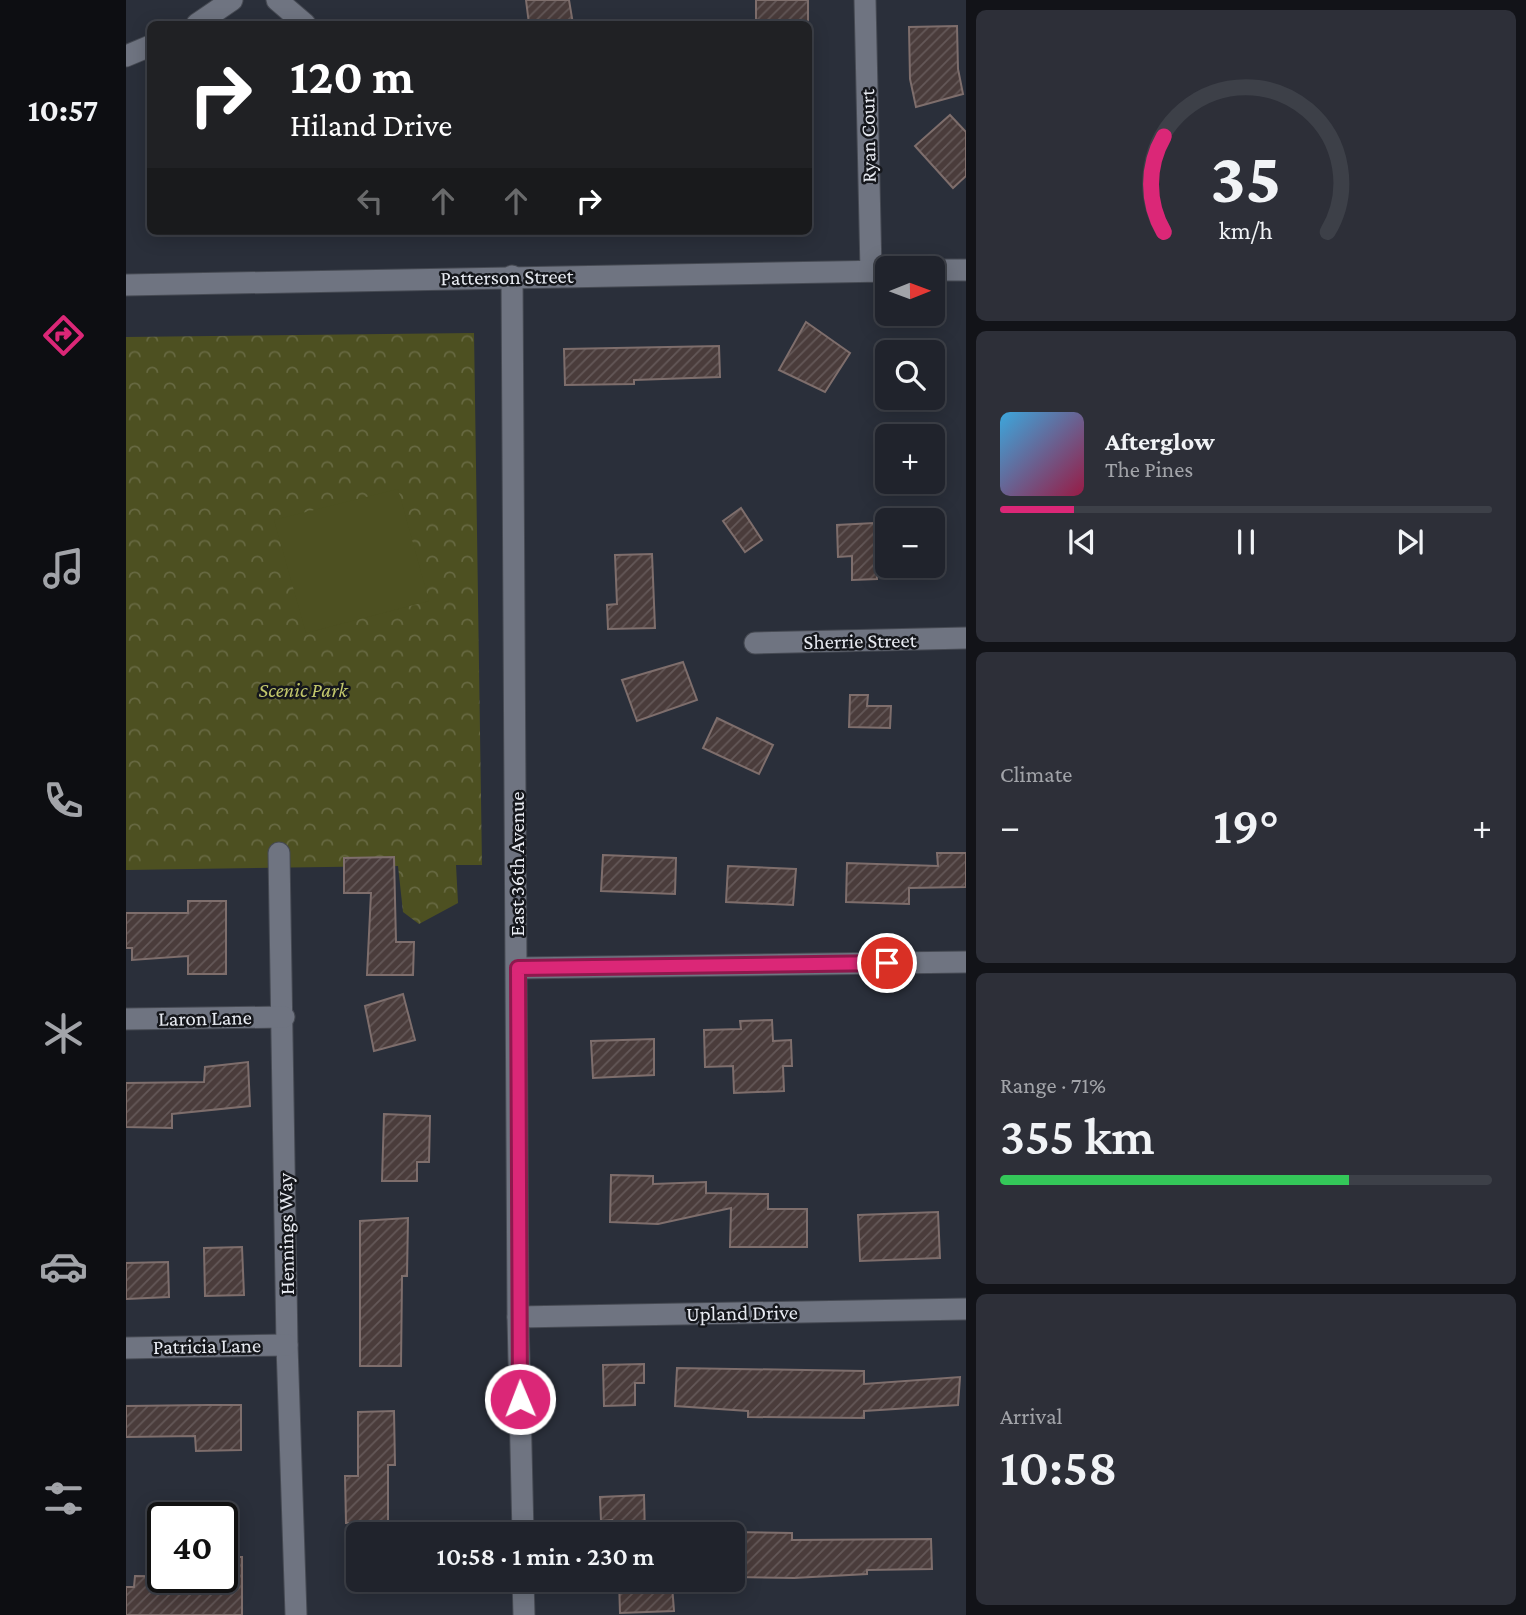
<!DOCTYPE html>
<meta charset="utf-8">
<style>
:root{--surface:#20232c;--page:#2d2f38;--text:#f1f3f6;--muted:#a2a4a9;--line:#3d4048;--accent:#db2777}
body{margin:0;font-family:"Crimson Pro",serif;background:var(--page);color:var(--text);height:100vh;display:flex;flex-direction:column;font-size:26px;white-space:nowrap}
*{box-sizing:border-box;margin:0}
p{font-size:23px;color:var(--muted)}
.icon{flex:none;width:38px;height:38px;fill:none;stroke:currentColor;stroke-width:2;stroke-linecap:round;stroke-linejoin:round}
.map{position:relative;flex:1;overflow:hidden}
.panel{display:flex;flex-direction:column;gap:10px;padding:10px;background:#121318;width:560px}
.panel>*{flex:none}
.guide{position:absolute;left:21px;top:21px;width:665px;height:214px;border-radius:10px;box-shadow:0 4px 18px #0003,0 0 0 2px var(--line);background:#202124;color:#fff;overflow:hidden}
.needle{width:46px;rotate:89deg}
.fabs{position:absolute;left:749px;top:256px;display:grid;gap:14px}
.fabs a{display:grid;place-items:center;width:70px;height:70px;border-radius:10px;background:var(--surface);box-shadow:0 4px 18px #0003,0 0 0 2px var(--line);font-size:35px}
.speed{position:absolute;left:21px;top:1502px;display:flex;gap:14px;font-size:35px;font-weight:700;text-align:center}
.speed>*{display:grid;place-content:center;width:91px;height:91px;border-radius:50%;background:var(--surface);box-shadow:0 4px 18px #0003,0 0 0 2px var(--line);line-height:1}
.speed .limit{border:4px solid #111;border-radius:10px;background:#fff;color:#111}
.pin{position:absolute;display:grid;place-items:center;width:60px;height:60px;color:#fff;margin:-30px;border:4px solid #fff;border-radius:50%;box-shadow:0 2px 7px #0007}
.me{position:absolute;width:77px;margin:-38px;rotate:359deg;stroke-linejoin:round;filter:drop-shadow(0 0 5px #0008)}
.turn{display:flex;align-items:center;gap:24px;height:147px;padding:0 28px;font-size:32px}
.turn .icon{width:91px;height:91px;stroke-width:2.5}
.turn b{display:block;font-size:49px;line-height:60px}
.lanes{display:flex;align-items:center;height:66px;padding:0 28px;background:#0003;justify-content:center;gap:35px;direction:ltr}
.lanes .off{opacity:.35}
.big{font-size:52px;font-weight:600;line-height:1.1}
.panel .card{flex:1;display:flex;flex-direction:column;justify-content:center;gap:10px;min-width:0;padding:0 24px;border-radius:10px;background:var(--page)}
.panel .dial{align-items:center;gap:0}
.dial svg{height:182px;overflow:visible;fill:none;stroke:var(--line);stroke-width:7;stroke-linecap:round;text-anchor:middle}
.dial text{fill:var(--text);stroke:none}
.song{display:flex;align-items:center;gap:21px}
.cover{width:84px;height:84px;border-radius:10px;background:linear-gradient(135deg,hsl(200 70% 55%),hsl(340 70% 35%))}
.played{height:7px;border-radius:4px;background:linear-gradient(90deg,var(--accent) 15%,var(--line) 15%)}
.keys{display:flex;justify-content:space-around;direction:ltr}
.heat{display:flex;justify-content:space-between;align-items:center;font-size:38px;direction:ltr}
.charge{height:10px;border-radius:5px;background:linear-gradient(90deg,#34c759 71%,var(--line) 0)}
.trip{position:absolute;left:220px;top:1522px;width:399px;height:70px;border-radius:10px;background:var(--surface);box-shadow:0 4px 18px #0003,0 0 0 2px var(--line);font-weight:600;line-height:70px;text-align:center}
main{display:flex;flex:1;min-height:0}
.tabs{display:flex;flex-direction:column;width:126px;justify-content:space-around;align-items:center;background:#0d0e12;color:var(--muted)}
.tabs .icon{width:49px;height:49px}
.tabs .active{color:var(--accent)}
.tabs b{font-size:32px;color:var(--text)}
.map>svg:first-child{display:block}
.forest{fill:url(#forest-crowns)}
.pitch{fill:#4d5021}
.building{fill:url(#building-hatch);stroke:#7e6e6c;stroke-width:2}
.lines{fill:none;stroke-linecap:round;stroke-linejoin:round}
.street-casing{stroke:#464a53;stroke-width:23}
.secondary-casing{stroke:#464a53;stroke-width:23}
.street{stroke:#6f7481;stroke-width:21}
.secondary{stroke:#6f7481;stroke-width:21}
.route-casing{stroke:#8e194d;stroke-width:18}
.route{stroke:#db2777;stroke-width:12}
.labels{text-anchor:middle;stroke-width:5;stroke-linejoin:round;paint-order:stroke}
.street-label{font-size:21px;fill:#e8ebf2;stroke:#15171c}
.park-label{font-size:21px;font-style:italic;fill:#c1c66b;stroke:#15171c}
</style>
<main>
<nav class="tabs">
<b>10:57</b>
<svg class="icon active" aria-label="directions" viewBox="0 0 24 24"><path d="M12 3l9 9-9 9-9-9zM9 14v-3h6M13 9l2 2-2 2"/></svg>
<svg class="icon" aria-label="music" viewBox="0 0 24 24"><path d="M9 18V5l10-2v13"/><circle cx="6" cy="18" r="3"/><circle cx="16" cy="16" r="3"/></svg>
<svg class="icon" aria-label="phone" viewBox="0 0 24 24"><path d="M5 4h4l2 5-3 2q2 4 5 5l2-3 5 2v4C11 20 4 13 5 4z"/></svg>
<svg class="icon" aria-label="climate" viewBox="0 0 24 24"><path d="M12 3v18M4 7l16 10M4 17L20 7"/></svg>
<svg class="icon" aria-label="car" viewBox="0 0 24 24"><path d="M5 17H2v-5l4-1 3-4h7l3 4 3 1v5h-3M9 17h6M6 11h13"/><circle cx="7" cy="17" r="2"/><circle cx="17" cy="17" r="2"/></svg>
<svg class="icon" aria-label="filters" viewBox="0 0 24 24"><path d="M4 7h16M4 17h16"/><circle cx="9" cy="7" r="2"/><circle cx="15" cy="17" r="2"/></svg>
</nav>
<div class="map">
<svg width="840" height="1615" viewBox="0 0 840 1615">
<defs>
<pattern id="forest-crowns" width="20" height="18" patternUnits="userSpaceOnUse" patternTransform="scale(1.75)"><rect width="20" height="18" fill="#4d5021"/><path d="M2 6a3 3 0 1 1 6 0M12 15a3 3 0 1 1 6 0" fill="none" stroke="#676942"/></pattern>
<pattern id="building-hatch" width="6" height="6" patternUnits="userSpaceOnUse" patternTransform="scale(1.75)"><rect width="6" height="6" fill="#4a3c3b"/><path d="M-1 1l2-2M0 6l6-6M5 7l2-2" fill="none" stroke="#645858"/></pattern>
</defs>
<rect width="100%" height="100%" fill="#2a2f3a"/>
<polygon class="forest" points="348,333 356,865 330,865 332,903 293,924 277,912 272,866 0,870 0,337"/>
<polygon class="pitch" points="272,489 303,601 180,633 148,520"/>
<g class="building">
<polygon points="400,0 443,0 447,24 403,24"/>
<rect x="630" y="0" width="52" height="24"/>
<polygon points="831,26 832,69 837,94 790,107 784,79 783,27"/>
<polygon points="824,115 840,132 840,176 827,188 789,146"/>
<polygon points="680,322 724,353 699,392 653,370"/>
<polygon points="593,346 594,377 508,380 508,384 439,385 438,349"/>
<polygon points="615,508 636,540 619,552 597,521"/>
<polygon points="748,523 751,579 726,580 726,556 712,557 711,525"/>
<polygon points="526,554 529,628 482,629 481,605 491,604 489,555"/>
<polygon points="557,662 571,700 511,721 496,680"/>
<polygon points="724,695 742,695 741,706 765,706 764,728 723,727"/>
<polygon points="591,718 647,745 633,774 577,748"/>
<polygon points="811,853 840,853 840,887 783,888 783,904 720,902 721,863 812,866"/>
<polygon points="477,855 550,858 549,894 475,891"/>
<polygon points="268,857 270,942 288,942 287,975 241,975 245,893 218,893 218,858"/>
<polygon points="602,866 670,869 667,905 600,902"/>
<polygon points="62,901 100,901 100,974 62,974 62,956 6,960 6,948 0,948 0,913 62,913"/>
<polygon points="277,994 289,1040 248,1051 239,1006"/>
<polygon points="646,1020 647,1041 665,1040 666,1066 657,1066 658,1091 608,1093 607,1066 579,1067 578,1030 615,1029 614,1021"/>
<polygon points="528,1039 528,1075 467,1078 465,1041"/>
<polygon points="122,1062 124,1106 46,1114 46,1128 0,1127 0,1083 78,1082 79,1067"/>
<polygon points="258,1114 304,1116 303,1162 291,1162 291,1181 256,1181"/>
<polygon points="485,1175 527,1176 527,1184 580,1182 580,1193 642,1194 642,1209 681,1209 681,1247 604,1247 605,1208 532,1224 484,1222"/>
<polygon points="812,1212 814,1258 734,1261 732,1215"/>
<polygon points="282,1218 281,1276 276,1276 275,1366 234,1366 234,1221"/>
<polygon points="116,1247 118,1295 79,1296 78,1248"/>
<polygon points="42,1262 43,1297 0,1299 0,1263"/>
<polygon points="518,1364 518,1383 509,1383 509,1405 478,1406 477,1365"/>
<polygon points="551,1368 738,1371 738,1384 834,1377 832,1405 738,1411 738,1418 622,1417 622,1411 549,1406"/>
<polygon points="81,1405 115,1405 115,1450 70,1451 69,1436 0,1437 0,1406"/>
<polygon points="268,1411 269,1465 262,1465 262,1522 220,1523 219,1476 232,1476 232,1412"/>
<polygon points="518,1495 519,1535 487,1535 486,1520 475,1521 474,1497"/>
<polygon points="607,1532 666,1533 666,1540 805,1539 806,1569 741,1570 741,1574 668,1578 607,1577"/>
<polygon points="96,1557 116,1557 116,1615 0,1615 0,1587 8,1587 9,1576 96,1577"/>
<polygon points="493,1580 532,1580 532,1585 546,1585 548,1611 494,1613"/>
</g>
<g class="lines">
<g class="street-casing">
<g id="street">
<polyline points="151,0 179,24"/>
<polyline points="739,0 745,271"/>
<polyline points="71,24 106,0"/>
<polyline points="0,56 24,46"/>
<polyline points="629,643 840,638"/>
<polyline points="153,853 161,1345 170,1615"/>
<polyline points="392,968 840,962"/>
<polyline points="0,1019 158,1017"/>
<polyline points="392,1317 840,1309"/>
<polyline points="0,1348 161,1345"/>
</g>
</g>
<g class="secondary-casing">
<g id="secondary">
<polyline points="807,270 840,270"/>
<polyline points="386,276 392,1317 397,1535"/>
<polyline points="0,285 761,271"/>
<polyline points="397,1580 398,1615"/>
</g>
</g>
<use href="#street" class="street"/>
<use href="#secondary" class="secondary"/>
</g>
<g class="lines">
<g class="route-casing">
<polyline id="route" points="394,1399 392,968 761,963"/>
</g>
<use href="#route" class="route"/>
</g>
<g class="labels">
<g class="street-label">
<text transform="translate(742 136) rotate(-91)" y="7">Ryan Court</text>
<text transform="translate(381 277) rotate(-1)" y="7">Patterson Street</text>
<text transform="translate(734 641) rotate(-1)" y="7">Sherrie Street</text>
<text transform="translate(391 864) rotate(-90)" y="7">East 36th Avenue</text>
<text transform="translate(79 1018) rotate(-1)" y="7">Laron Lane</text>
<text transform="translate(160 1234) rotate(-91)" y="7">Hennings Way</text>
<text transform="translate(616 1313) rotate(-1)" y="7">Upland Drive</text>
<text transform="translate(81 1346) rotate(-1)" y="7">Patricia Lane</text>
</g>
<g class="park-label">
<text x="177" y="697">Scenic Park</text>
</g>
</g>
</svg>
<div class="fabs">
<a><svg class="needle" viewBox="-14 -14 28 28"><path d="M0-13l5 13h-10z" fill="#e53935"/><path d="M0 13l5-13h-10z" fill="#a2a4a9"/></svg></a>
<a><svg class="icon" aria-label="search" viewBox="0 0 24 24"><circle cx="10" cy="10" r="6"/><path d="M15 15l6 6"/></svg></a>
<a>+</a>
<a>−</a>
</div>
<div class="speed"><div class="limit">40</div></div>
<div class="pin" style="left:761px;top:963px;background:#d93025"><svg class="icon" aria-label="arrive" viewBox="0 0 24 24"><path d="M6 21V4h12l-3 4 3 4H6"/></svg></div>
<svg class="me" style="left:394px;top:1399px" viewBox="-20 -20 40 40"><circle r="17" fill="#db2777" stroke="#fff" stroke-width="3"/><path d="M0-11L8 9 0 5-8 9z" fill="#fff"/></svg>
<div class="trip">10:58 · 1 min · 230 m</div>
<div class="guide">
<div class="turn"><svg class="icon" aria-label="right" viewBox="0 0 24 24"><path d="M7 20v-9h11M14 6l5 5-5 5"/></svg><div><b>120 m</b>Hiland Drive</div></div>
<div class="lanes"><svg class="icon off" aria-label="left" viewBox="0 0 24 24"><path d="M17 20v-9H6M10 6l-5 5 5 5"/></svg><svg class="icon off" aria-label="ahead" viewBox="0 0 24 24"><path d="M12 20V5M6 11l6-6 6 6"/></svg><svg class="icon off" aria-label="ahead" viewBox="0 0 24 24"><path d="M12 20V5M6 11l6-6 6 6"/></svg><svg class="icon" aria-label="right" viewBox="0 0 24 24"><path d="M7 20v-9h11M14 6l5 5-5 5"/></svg></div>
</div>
</div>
<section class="panel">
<div class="card dial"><svg viewBox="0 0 100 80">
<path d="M14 69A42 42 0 1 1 86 69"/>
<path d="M14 69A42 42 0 0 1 14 27" stroke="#db2777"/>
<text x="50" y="56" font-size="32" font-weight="700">35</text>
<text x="50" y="72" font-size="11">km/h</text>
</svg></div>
<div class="card">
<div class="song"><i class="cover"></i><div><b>Afterglow</b><p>The Pines</p></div></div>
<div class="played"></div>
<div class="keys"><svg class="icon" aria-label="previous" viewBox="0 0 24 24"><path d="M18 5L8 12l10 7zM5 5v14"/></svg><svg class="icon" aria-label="pause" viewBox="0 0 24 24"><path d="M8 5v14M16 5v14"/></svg><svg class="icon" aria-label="next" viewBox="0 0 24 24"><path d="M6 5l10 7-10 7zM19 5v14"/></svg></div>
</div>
<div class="card"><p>Climate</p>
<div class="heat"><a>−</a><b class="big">19°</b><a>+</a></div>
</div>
<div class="card"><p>Range · 71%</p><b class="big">355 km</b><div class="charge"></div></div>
<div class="card"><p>Arrival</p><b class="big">10:58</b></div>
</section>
</main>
